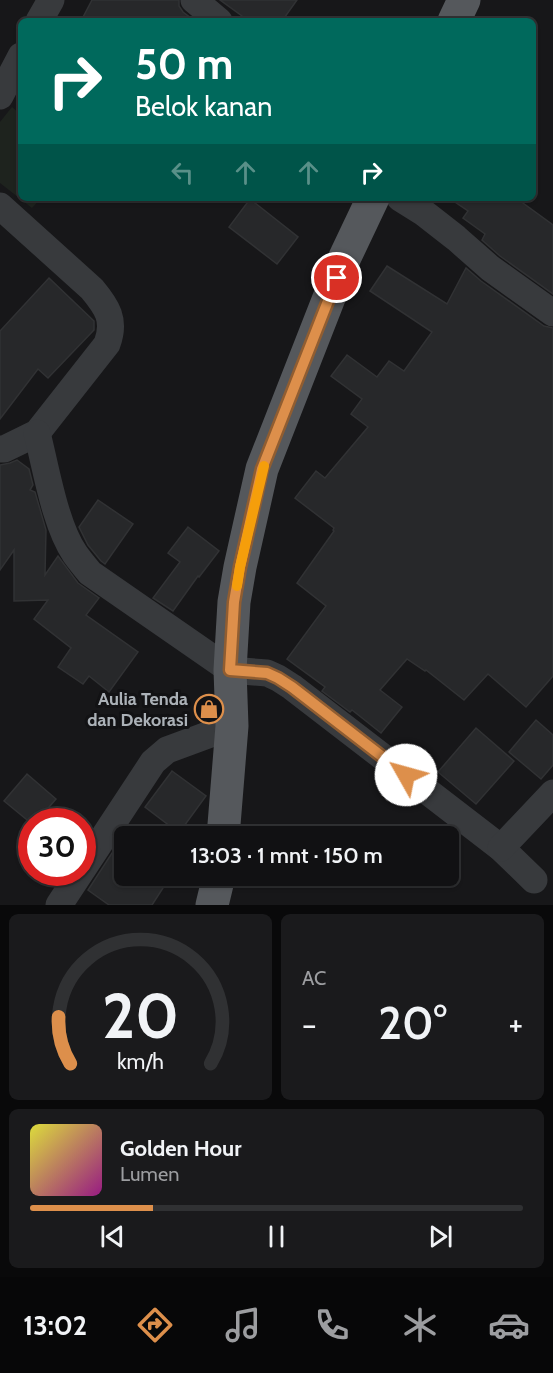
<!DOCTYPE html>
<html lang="id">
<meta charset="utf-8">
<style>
:root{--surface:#111113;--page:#1a1a1c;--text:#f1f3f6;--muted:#9c9da0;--line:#303133;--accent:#dd8f4b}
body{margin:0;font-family:Cabin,sans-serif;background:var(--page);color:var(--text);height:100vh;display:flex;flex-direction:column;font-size:22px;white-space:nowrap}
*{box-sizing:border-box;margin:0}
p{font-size:20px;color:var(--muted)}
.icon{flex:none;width:33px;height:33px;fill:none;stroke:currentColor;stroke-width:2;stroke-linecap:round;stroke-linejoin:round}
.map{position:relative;height:905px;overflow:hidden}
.side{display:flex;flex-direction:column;gap:9px;padding:9px;background:#09090a;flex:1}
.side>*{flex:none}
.hud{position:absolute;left:18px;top:18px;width:518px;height:183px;border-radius:9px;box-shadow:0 2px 4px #0004,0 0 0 2px var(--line);background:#00695c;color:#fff;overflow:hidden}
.speed{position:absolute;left:18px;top:808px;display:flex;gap:12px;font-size:30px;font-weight:700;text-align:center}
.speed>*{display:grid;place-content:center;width:78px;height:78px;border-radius:50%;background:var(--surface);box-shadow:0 2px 4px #0004,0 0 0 2px var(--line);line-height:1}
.speed .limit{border:9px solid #d22;background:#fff;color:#111}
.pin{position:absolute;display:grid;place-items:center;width:51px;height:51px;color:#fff;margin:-26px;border:3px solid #fff;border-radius:50%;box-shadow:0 2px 6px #0007}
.me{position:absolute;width:66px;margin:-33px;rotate:308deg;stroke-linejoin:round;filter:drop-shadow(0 0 4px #0008)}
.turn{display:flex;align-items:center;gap:21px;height:126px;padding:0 18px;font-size:27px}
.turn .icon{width:78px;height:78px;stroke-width:2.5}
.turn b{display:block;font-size:42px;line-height:51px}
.lanes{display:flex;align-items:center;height:57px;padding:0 18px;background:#0003;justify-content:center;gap:30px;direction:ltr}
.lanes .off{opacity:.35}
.big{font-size:45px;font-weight:600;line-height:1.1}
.side .card{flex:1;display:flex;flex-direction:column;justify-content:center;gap:9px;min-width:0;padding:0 21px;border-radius:9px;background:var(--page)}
.side .dial{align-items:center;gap:0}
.dial svg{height:156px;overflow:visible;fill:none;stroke:var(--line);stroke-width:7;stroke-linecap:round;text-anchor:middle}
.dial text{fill:var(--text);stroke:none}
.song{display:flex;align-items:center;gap:18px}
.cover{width:72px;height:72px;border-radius:9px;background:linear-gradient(135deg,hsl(60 70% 55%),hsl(310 70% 35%))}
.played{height:6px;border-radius:3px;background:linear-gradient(90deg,var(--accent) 25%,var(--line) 25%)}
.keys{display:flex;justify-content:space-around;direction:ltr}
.heat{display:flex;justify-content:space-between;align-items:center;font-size:33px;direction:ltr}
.side .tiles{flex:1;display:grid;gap:9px;grid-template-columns:1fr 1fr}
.card:last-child{grid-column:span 2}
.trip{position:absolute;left:114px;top:826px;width:345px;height:60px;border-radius:9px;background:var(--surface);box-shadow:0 2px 4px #0004,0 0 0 2px var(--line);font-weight:600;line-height:60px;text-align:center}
.tab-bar{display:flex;height:96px;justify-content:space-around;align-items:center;background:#070708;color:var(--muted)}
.tab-bar .icon{width:42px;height:42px}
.tab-bar .current{color:var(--accent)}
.tab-bar b{font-size:27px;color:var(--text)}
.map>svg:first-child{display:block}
.green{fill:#1e231e}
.building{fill:#27282a;stroke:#313234;stroke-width:1.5}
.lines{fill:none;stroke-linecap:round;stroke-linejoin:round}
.minor{stroke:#383a3d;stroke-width:27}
.major{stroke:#55585c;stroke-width:33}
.route-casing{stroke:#905d31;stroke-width:15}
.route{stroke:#dd8f4b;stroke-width:10}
.slow{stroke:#f59e0b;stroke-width:10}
.labels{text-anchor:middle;stroke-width:6;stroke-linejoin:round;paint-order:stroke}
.poi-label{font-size:18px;font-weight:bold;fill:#abb1b7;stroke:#121214;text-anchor:end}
</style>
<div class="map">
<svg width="553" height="905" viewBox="0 0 553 905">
<rect width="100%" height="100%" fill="#171719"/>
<polygon class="green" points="12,107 21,115 21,198 41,198 32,208 0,183 0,122"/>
<g class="building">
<polygon points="92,0 179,0 179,6 183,12 195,21 81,21"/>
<polygon points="220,0 297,0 282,21 249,21"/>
<polygon points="449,198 516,198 553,225 553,294 500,256 482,240 485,234 463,218 468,211"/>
<polygon points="250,199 298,237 277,264 229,227"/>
<polygon points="387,266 447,304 466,268 481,281 544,326 553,328 553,676 526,707 488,674 464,700 426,670 425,671 407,659 380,690 402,707 381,733 352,710 350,712 322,691 325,687 287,659 326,606 297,583 334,531 333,530 334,528 295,498 316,471 325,478 368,427 351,414 362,399 331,376 347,355 377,377 389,361 404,371 432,332 370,291"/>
<polygon points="49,278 94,321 94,330 48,378 38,369 0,419 0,331"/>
<polygon points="17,460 29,469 33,485 30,490 35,492 46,530 45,575 58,556 78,583 99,598 86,615 138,652 109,692 89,676 83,684 58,667 71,648 34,619 48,600 14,601 14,550 0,570 0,465 10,463"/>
<polygon points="98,500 133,524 105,564 101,561 88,545 79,527"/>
<polygon points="188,527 219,551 199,577 198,576 173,611 153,598 180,562 168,553"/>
<polygon points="536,720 553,735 553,765 541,779 509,752"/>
<polygon points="476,728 514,761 476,804 438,772"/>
<polygon points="172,771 206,796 179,833 145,807"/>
<polygon points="27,774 56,799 36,822 32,822 32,824 4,801"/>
<polygon points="112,853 124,861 124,876 145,876 163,888 152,905 109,905 88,890"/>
</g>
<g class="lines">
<g class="minor">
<polyline points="194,0 219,21"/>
<polyline points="39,21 51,0"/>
<polyline points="0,96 21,56"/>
<polyline points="400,198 424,213 456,238 490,268 553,313"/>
<path d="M0 206 92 289C107 307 116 320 107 344L37 433 4 449H0"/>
<path d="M37 433C46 468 55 525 75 554 80 561 85 567 90 573L230 670 267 673 278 678 292 687 501 848 534 880"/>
<polyline points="501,848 553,793"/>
<polyline points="82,870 153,762 167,750 232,726"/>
<polyline points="59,905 80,873"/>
</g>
<g class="major">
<polyline points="454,21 464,0"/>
<polyline points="223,837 232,726 230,670 234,602 240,567 262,469 345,257 373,198"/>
<polyline points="212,905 219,876"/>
</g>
</g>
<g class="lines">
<g class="route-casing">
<polyline id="route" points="337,278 262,469 240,567 234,602 230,670 267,673 278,678 292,687 406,775"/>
</g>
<use href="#route" class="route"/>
<polyline class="slow" points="237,586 240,567 264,466"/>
</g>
<defs>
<g id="shop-ring" transform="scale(1.5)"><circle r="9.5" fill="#121214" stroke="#dd8f4b" stroke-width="1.5"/><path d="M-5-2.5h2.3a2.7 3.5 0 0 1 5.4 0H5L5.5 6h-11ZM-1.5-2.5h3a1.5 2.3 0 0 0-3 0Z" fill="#dd8f4b"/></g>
</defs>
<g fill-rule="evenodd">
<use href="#shop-ring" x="209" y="709"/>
</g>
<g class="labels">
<g class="poi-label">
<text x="188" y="705">Aulia Tenda<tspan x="188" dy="21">dan Dekorasi</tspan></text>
</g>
</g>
</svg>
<div class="speed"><div class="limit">30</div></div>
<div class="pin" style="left:337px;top:278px;background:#d93025"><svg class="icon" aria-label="arrive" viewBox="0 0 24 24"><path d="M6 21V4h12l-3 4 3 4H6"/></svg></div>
<svg class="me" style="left:406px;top:775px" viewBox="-20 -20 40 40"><circle r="19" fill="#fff"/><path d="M0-13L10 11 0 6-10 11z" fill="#dd8f4b"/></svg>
<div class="trip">13:03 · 1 mnt · 150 m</div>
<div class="hud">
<div class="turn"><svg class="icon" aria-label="right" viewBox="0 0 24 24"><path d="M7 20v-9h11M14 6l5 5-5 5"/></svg><div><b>50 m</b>Belok kanan</div></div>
<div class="lanes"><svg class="icon off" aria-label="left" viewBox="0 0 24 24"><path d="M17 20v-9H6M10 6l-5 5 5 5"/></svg><svg class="icon off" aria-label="ahead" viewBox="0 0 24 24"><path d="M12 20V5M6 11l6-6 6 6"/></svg><svg class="icon off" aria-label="ahead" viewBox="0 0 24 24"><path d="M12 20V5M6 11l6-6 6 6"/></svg><svg class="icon" aria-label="right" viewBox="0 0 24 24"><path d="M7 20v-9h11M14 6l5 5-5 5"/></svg></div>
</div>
</div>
<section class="side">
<div class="tiles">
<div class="card dial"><svg viewBox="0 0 100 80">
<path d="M14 69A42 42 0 1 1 86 69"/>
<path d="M14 69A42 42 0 0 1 8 45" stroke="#dd8f4b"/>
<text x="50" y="56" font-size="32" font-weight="700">20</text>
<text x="50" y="72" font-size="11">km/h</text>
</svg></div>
<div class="card"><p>AC</p>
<div class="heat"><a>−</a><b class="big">20°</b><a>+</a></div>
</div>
<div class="card">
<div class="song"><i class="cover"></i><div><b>Golden Hour</b><p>Lumen</p></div></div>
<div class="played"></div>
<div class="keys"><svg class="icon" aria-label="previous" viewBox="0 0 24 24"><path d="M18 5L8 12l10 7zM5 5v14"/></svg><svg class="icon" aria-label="pause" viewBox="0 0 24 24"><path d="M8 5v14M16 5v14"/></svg><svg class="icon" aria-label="next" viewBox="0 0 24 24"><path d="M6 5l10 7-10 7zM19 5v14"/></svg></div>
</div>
</div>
</section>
<nav class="tab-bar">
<b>13:02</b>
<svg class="icon current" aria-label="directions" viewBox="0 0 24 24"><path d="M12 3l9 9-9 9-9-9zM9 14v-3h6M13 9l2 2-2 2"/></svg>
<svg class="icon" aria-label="music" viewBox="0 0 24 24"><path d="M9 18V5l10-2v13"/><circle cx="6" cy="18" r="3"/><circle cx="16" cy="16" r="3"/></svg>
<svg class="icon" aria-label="phone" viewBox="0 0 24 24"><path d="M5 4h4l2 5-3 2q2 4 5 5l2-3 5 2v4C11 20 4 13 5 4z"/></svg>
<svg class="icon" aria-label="climate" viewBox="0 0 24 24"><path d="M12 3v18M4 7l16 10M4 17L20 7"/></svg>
<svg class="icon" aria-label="car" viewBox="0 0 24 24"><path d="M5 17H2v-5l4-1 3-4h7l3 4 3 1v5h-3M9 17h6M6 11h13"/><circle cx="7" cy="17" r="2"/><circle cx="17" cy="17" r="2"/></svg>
</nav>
